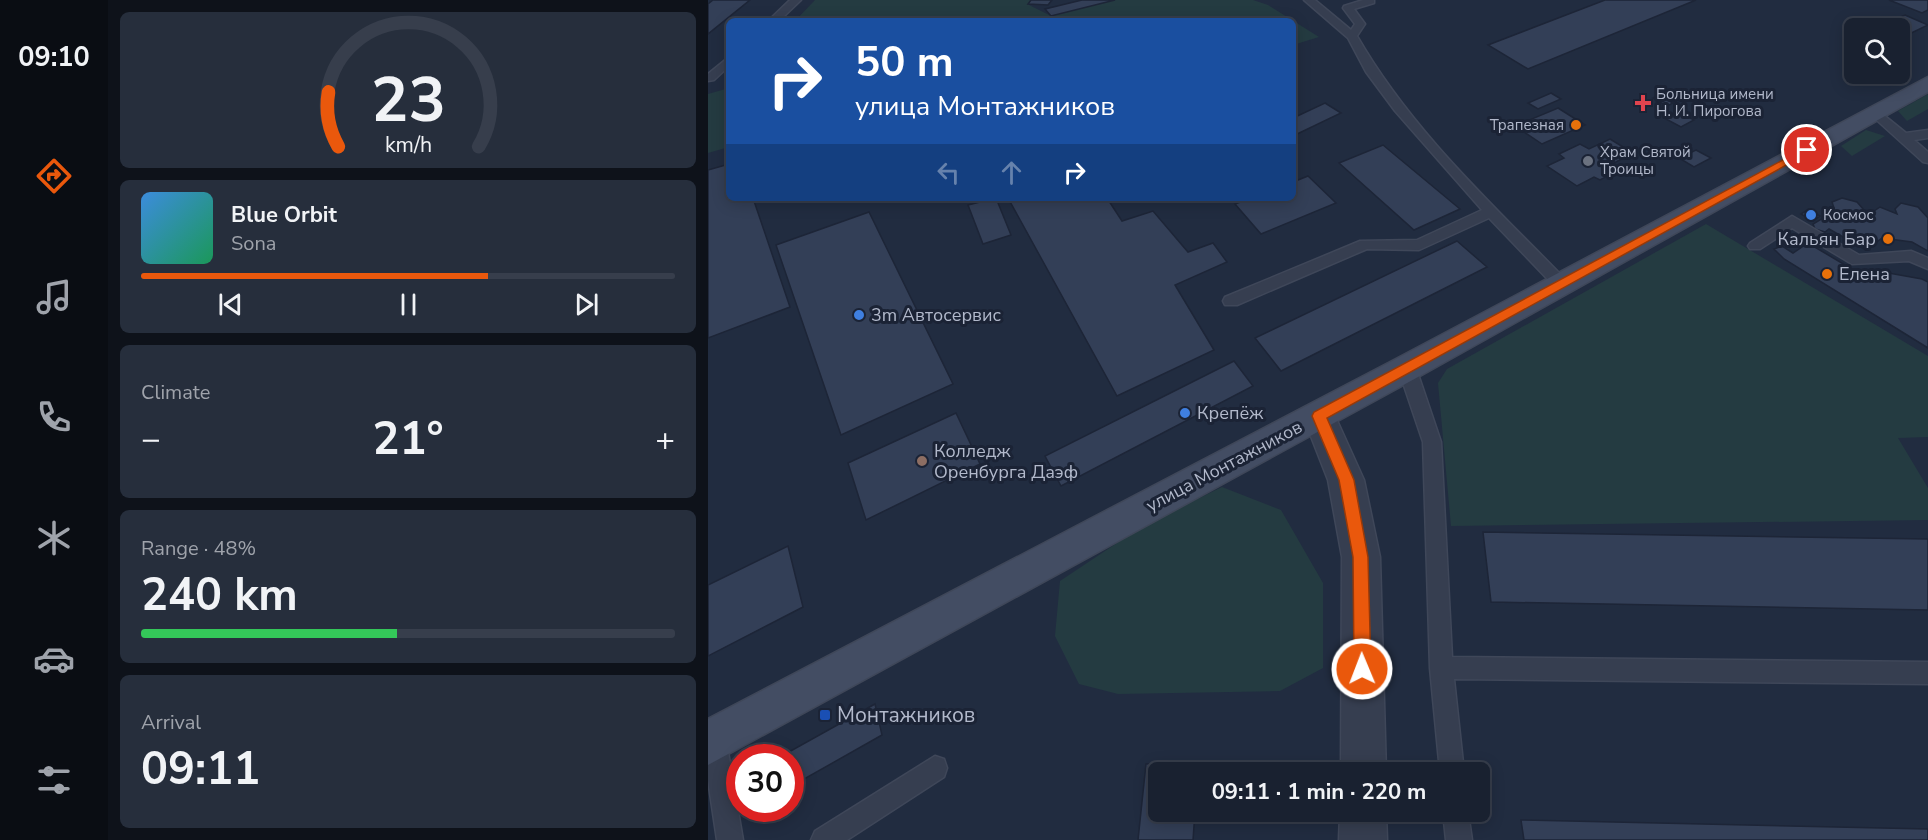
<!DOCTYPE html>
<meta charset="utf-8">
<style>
:root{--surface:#192130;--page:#262e3c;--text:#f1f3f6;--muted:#9fa3ab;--line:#373e4c;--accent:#ea580c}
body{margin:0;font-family:"Nunito Sans",sans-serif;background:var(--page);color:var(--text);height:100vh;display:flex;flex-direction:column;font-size:22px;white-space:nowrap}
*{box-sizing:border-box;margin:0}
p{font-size:20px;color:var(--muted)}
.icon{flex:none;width:33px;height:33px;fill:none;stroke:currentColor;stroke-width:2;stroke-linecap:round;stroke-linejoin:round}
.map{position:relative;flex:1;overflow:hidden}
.side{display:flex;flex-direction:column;gap:12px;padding:12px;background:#0e121a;width:600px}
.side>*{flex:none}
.top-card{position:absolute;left:18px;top:18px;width:570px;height:183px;border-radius:9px;box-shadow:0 3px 15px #0003,0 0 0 2px var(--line);background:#1a4fa0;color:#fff;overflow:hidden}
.fabs{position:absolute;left:1136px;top:18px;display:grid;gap:12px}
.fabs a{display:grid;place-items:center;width:66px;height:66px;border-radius:9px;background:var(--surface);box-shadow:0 3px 15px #0003,0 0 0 2px var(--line);font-size:30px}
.speed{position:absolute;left:18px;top:744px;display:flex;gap:12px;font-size:30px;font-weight:700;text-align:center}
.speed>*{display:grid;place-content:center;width:78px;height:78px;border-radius:50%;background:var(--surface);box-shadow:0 3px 15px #0003,0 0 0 2px var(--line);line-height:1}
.speed .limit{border:9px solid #d22;background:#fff;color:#111}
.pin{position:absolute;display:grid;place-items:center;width:51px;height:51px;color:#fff;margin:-26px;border:3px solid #fff;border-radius:50%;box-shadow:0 2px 6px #0007}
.me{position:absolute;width:66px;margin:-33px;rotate:359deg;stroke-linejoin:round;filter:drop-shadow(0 0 4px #0008)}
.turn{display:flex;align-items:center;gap:21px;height:126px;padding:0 30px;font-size:27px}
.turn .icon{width:78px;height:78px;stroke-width:2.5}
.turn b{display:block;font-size:42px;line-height:51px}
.lanes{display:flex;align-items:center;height:57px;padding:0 30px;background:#0003;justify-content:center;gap:30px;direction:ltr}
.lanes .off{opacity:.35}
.big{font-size:45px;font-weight:700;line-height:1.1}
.side .card{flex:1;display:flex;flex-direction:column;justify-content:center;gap:9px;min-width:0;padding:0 21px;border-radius:9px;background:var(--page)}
.side .dial{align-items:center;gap:0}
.dial svg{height:156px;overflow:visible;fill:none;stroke:var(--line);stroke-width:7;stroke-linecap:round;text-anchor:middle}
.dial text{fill:var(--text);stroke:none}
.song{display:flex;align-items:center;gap:18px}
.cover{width:72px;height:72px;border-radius:9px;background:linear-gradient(135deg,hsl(210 70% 55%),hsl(150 70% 35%))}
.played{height:6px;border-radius:3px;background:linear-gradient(90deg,var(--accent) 65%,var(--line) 65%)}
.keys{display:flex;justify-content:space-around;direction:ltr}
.heat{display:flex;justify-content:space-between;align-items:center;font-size:33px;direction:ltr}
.charge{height:9px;border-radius:4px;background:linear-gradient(90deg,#34c759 48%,var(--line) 0)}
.trip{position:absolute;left:440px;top:762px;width:342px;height:60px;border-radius:9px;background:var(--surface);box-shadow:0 3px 15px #0003,0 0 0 2px var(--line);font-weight:700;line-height:60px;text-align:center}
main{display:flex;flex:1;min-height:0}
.menu{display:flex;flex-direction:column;width:108px;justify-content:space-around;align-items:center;background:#0a0d13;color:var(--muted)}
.menu .icon{width:42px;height:42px}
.menu .selected{color:var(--accent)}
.menu b{font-size:27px;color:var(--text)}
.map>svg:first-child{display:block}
.green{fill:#243b41}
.building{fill:#333f57;stroke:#1d2537;stroke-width:1.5}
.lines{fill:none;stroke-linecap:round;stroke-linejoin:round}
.lane-casing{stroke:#3f4759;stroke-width:3}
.street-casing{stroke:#3f4759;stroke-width:3}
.secondary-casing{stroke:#3f4759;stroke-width:3}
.lane{fill:#363e50;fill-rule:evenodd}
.street{fill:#363e50;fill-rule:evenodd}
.secondary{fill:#434d63;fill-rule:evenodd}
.route{fill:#ea580c;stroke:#983908;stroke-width:1.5}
.health-dot{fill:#e0444e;stroke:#1b2335;stroke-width:2}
.food-dot{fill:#e8710a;stroke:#1b2335;stroke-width:2}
.worship-dot{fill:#6b7280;stroke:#1b2335;stroke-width:2}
.shop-dot{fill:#3f7fe0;stroke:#1b2335;stroke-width:2}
.education-dot{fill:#8d6e63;stroke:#1b2335;stroke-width:2}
.transit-dot{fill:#1a4fb4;stroke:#1b2335;stroke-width:2}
.labels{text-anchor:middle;stroke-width:6;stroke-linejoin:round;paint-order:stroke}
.far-poi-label{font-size:15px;fill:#b2b9cb;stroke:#1b2335;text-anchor:start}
.poi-label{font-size:18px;fill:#b2b9cb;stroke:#1b2335;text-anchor:start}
.street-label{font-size:18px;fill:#b2b9cb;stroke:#1b2335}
.near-poi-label{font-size:21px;fill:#b2b9cb;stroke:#1b2335;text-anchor:start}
</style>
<main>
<nav class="menu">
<b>09:10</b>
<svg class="icon selected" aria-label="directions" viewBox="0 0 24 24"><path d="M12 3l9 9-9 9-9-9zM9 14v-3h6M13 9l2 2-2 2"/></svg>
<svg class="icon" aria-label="music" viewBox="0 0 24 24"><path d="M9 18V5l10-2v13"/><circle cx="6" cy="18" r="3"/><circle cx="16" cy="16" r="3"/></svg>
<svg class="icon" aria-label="phone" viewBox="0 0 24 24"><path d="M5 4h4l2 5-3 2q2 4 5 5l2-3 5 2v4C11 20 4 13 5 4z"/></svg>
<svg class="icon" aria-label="climate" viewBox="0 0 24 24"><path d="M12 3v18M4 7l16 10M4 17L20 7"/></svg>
<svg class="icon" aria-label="car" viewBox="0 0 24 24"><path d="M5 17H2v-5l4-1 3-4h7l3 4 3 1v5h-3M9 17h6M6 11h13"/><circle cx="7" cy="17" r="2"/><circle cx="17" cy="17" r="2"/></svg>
<svg class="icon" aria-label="filters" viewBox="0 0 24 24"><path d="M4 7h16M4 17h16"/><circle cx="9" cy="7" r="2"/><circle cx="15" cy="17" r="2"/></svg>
</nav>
<section class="side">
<div class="card dial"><svg viewBox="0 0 100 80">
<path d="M14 69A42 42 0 1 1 86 69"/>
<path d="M14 69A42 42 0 0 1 9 41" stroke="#ea580c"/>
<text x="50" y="56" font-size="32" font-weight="700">23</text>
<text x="50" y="72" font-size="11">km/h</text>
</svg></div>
<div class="card">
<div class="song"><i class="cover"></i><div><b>Blue Orbit</b><p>Sona</p></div></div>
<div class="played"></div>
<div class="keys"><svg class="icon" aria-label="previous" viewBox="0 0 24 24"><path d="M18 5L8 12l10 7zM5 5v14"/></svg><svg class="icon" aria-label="pause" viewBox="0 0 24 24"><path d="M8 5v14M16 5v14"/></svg><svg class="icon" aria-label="next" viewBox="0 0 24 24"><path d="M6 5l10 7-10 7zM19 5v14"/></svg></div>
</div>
<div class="card"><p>Climate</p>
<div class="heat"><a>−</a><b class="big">21°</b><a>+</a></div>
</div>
<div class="card"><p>Range · 48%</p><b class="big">240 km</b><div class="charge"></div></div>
<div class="card"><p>Arrival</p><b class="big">09:11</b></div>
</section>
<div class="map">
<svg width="1220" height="840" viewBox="0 0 1220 840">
<rect width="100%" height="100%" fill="#212c40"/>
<g class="green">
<polygon points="107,0 323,0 321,5 343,16 407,0 545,0 560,5 611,37 585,45 585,21 87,21"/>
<polygon points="21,88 21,147 0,153 0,94"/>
<polygon points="1220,94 1220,109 1199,121 1190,111"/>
<polygon points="1158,130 1177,136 1144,156 1133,146"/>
<polygon points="998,224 1220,356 1220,437 1190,438 1220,488 1220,520 743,526 730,383 739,369"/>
<polygon points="514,487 573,510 615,583 615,668 572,691 410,694 371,684 347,636 352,581 436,525"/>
</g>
<g class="building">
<polygon points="5,0 42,0 0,34 0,4"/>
<polygon points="323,0 344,0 340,5 320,4"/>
<polygon points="374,0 407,0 343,16 337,9"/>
<polygon points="897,0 988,0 820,69 780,45"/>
<polygon points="1181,0 1220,0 1220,10 1214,13"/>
<polygon points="1197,15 1220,25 1191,39 1191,28 1167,28"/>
<polygon points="843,93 853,99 830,109 820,103"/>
<polygon points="951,95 965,103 959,106 945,98"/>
<polygon points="617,103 633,113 585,136 585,118"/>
<polygon points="850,108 877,125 834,144 807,126"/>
<polygon points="970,111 986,120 973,127 956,118"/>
<polygon points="902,139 925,153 904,164 913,169 892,180 886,177 869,186 839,166 856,158 851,154 872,144 881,149"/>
<polygon points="675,145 752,209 706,230 631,163"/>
<polygon points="988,150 1003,158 986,167 971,158"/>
<polygon points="21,164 21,198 45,198 82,307 0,338 0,170"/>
<polygon points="600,176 628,203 553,234 527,204 543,198 585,198 585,182"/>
<polygon points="288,198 303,235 275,244 260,205"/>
<polygon points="300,198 399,198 414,221 445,211 480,252 505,243 519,262 467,285 506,350 409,396"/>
<polygon points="1134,198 1149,202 1156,210 1166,211 1172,207 1189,214 1187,209 1193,203 1210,207 1220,218 1220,251 1204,242 1174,238 1158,250 1121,229 1117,232 1107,229 1105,224 1117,217 1115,212 1128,214 1124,202"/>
<polygon points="1101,209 1112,216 1105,221 1093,214"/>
<polygon points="161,212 245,384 133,435 68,245"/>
<polygon points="749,241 779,267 573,371 547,338"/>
<polygon points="1100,243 1164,281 1175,272 1214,279 1220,282 1220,348 1076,259 1066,249 1074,246 1085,253"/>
<polygon points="526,361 545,386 353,486 337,456"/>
<polygon points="248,413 272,464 158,520 140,463"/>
<polygon points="775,532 1220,539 1220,610 783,602"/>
<polygon points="80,546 95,607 0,656 0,585"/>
<polygon points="167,704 174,735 82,787 82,758 70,758"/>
<polygon points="491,762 490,772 450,772 450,812 487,812 485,840 430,840 438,764"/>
<polygon points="813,820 1220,829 1220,840 816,840"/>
</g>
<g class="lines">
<g class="lane-casing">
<g id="lane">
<polygon points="82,0 93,0 71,21 60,21"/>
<path d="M596 0H607L643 30 647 24 635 8 636 6 655 0H666V3L646 9 657 24 649 36C703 130 784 204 858 280L861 284 858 288H848L781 218 711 250 659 249 529 305H517L515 301 517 297 652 241 709 240 774 210 687 111 658 72 640 38Z"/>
<polygon points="21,57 21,66 6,80 0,81 0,74"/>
<polygon points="1167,108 1198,133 1220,130 1220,138 1206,140 1220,152 1220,163 1215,162 1163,115 1163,109"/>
<polygon points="1084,216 1151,255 1203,251 1220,258 1220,269 1201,261 1144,264 1084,228 1052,249 1042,249 1040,246 1042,243"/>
<polygon points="699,361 705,363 708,368 733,442 744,657 1220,662 1220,684 746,679 756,772 732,772 722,668 715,442 690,368 693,363"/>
<polygon points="6,728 14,732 18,740 35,840 9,840 0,780 0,730"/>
<polygon points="227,756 236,759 239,768 236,777 139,840 103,840 107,831"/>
<polygon points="735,812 760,812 764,840 738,840"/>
</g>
</g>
<g class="street-casing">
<g id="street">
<polygon points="611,403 623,407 656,480 672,557 678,772 633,772 634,557 620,480 595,416 599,407"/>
<polygon points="632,812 678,812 679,840 631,840"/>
</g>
</g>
<g class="secondary-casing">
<polygon id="secondary" points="1220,77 1220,92 710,377 0,765 0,719 688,359"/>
</g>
<use href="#lane" class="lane"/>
<use href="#street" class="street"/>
<use href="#secondary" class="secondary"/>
</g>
<polygon class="route" points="1099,147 1104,150 1102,152 619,418 646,480 660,557 663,669 660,675 654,677 648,675 646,669 645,557 631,480 604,416 606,412"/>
<path class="health-dot" d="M932 94h6v6h6v6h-6v6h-6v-6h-6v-6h6z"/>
<g class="food-dot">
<circle cx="868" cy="125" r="6"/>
<circle cx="1180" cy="239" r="6"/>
<circle cx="1119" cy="274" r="6"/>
</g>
<circle class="worship-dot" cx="880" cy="161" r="6"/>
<g class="shop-dot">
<circle cx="1103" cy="215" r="6"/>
<circle cx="151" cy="315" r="6"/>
<circle cx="477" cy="413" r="6"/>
</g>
<circle class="education-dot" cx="214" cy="461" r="6"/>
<rect class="transit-dot" x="111" y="709" width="12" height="12" rx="3"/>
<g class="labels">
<g class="far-poi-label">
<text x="948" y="99">Больница имени<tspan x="948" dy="17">Н. И. Пирогова</tspan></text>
<text x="856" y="130" text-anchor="end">Трапезная</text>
<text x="892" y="157">Храм Святой<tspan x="892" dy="17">Троицы</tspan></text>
<text x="1115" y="220">Космос</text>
</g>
<g class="poi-label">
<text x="1168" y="245" text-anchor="end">Кальян Бар</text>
<text x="1131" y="280">Елена</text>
<text x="163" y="321">3m Автосервис</text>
<text x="489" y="419">Крепёж</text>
<text x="226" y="457">Колледж<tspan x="226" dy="21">Оренбурга Даэф</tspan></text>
</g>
<g class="street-label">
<text transform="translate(516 466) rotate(-28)" y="6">улица Монтажников</text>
</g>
<g class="near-poi-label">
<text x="129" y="722">Монтажников</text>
</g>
</g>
</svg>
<div class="fabs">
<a><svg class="icon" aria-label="search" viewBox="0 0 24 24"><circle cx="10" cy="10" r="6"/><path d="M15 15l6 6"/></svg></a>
</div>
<div class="speed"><div class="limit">30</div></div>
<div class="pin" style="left:1099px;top:150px;background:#d93025"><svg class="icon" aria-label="arrive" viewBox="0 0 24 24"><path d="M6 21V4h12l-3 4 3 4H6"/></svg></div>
<svg class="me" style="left:654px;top:669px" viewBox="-20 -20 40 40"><circle r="17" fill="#ea580c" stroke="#fff" stroke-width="3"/><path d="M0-11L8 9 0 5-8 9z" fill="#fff"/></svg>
<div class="trip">09:11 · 1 min · 220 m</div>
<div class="top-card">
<div class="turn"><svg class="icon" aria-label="right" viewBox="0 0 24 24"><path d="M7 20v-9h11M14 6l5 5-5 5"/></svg><div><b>50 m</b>улица Монтажников</div></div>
<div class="lanes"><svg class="icon off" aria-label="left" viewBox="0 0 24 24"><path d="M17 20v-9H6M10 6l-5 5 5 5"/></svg><svg class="icon off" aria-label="ahead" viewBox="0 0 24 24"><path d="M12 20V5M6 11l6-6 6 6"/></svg><svg class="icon" aria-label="right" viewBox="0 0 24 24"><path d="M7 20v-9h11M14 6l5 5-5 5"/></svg></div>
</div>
</div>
</main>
